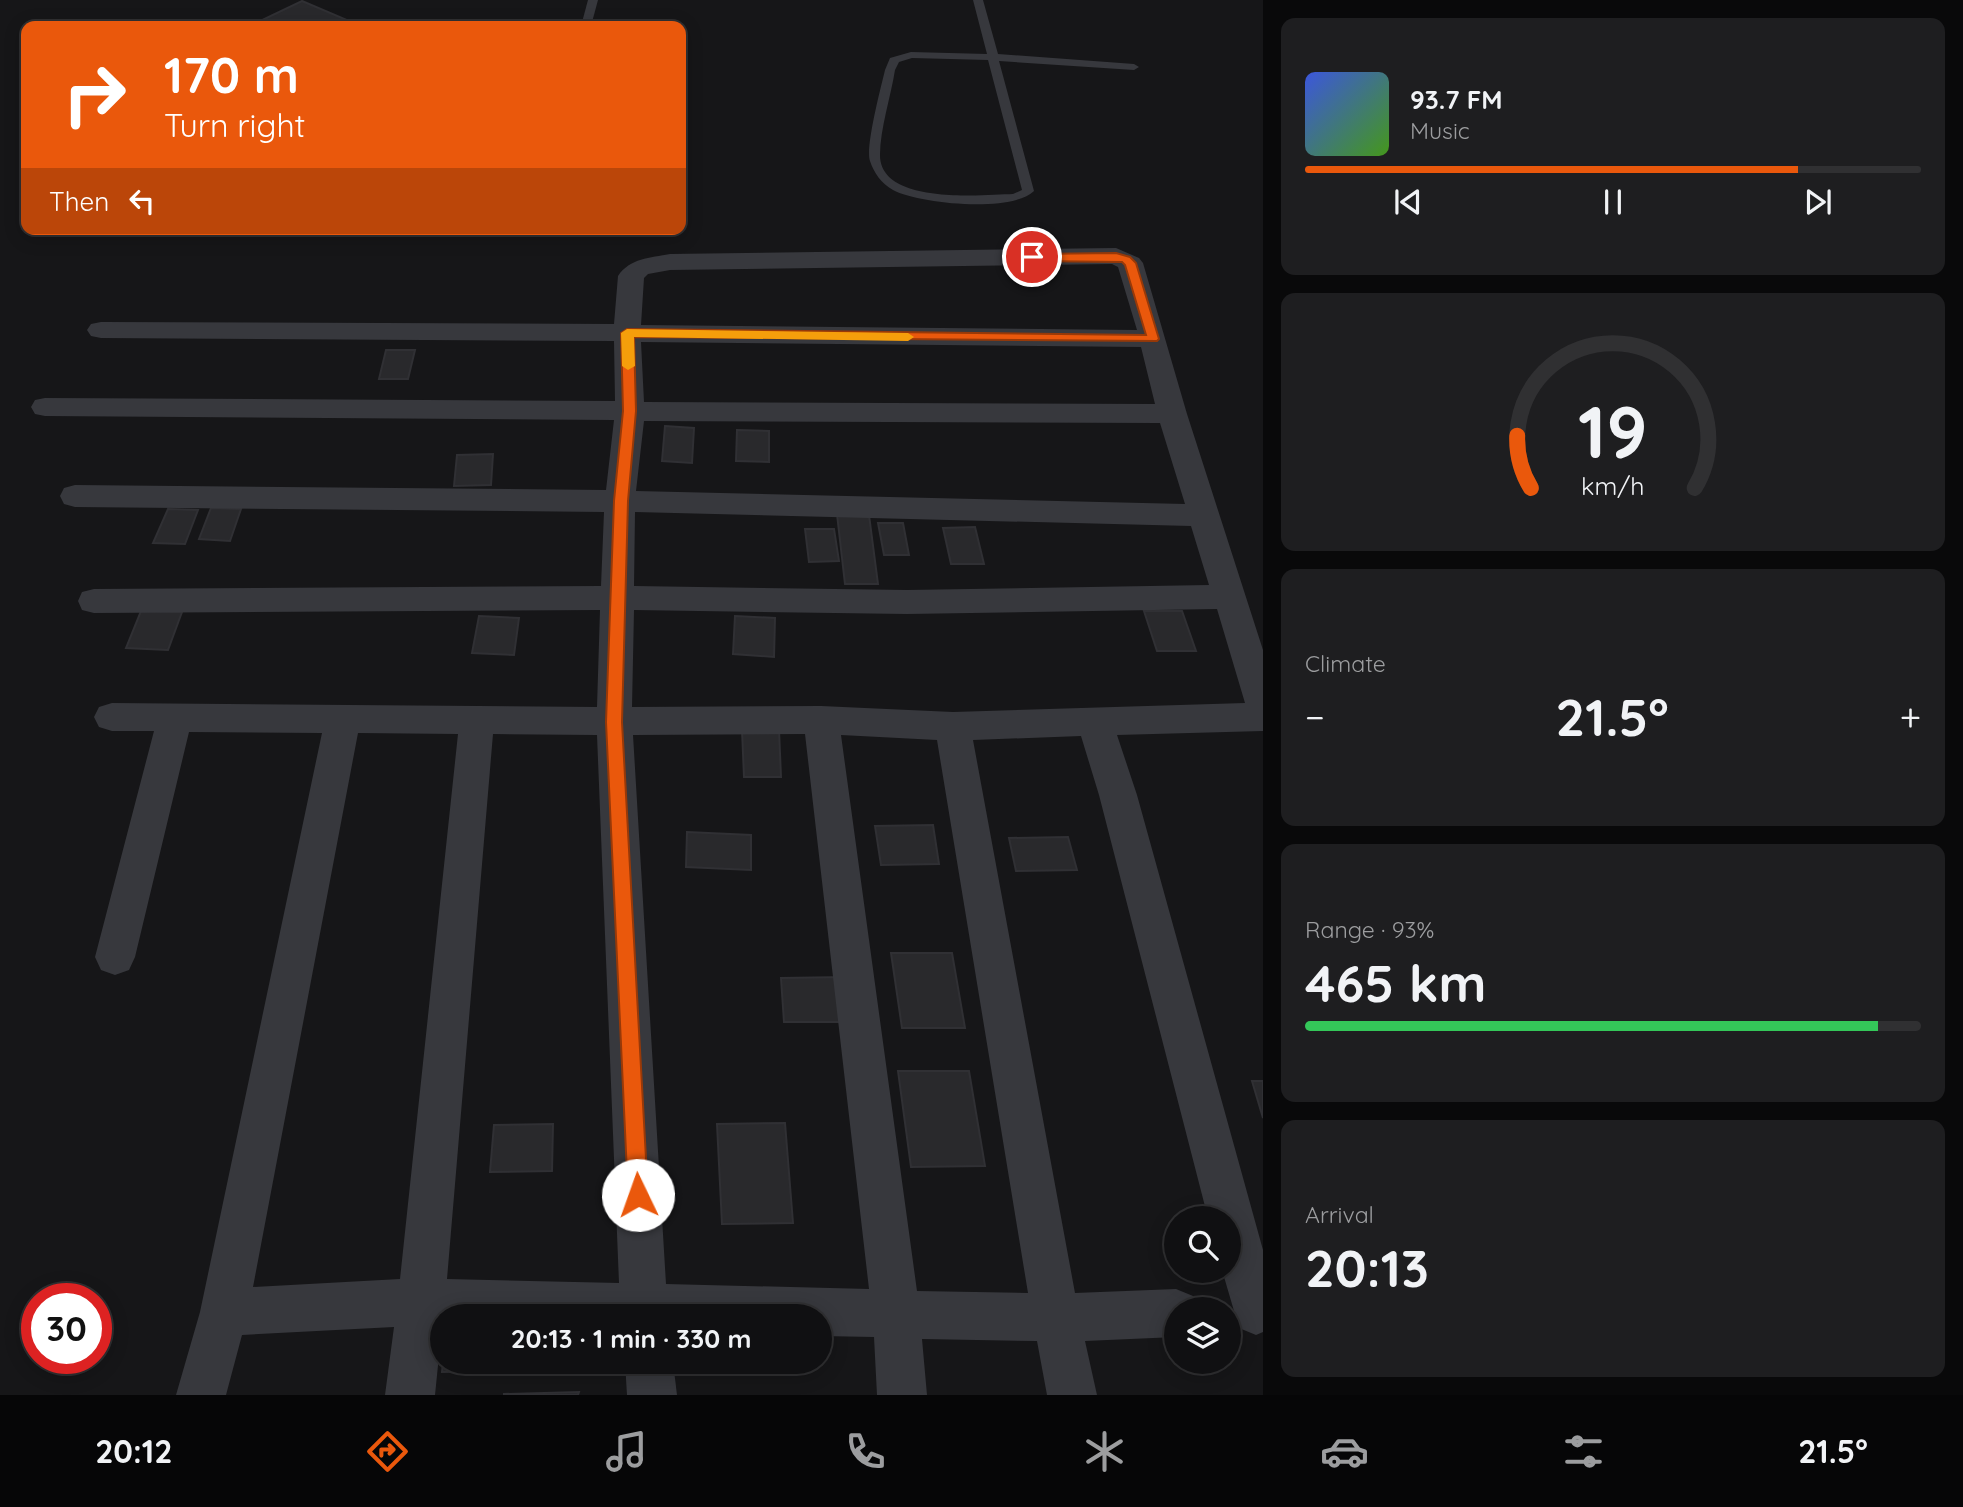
<!DOCTYPE html>
<meta charset="utf-8">
<style>
:root{--surface:#101012;--page:#1e1e20;--text:#f1f3f6;--muted:#9c9d9f;--line:#303032;--accent:#ea580c}
body{margin:0;font-family:Quicksand,sans-serif;background:var(--page);color:var(--text);height:100vh;display:flex;flex-direction:column;font-size:26px;white-space:nowrap}
*{box-sizing:border-box;margin:0}
p{font-size:23px;color:var(--muted)}
.icon{flex:none;width:38px;height:38px;fill:none;stroke:currentColor;stroke-width:2;stroke-linecap:round;stroke-linejoin:round}
.map{position:relative;flex:1;overflow:hidden}
.side{display:flex;flex-direction:column;gap:18px;padding:18px;background:#09090a;width:700px}
.side>*{flex:none}
.top-card{position:absolute;left:21px;top:21px;width:665px;height:214px;border-radius:14px;box-shadow:0 4px 18px #0003,0 0 0 2px var(--line);background:#ea580c;color:#fff;overflow:hidden}
.buttons{position:absolute;left:1164px;top:1206px;display:grid;gap:14px}
.buttons a{display:grid;place-items:center;width:77px;height:77px;border-radius:50%;background:var(--surface);box-shadow:0 4px 18px #0003,0 0 0 2px var(--line);font-size:35px}
.speed{position:absolute;left:21px;top:1283px;display:flex;gap:14px;font-size:35px;font-weight:700;text-align:center}
.speed>*{display:grid;place-content:center;width:91px;height:91px;border-radius:50%;background:var(--surface);box-shadow:0 4px 18px #0003,0 0 0 2px var(--line);line-height:1}
.speed .limit{border:10px solid #d22;background:#fff;color:#111}
.pin{position:absolute;display:grid;place-items:center;width:60px;height:60px;color:#fff;margin:-30px;border:4px solid #fff;border-radius:50%;box-shadow:0 2px 7px #0007}
.me{position:absolute;width:77px;margin:-38px;rotate:357deg;stroke-linejoin:round;filter:drop-shadow(0 0 5px #0008)}
.turn{display:flex;align-items:center;gap:24px;height:147px;padding:0 28px;font-size:32px}
.turn .icon{width:91px;height:91px;stroke-width:2.5}
.turn b{display:block;font-size:49px;line-height:60px}
.then{display:flex;align-items:center;height:66px;padding:0 28px;background:#0003;gap:14px;font-size:26px}
.big{font-size:52px;font-weight:700;line-height:1.1}
.side .widget{flex:1;display:flex;flex-direction:column;justify-content:center;gap:10px;min-width:0;padding:0 24px;border-radius:14px;background:var(--page)}
.side .dial{align-items:center;gap:0}
.dial svg{height:182px;overflow:visible;fill:none;stroke:var(--line);stroke-width:7;stroke-linecap:round;text-anchor:middle}
.dial text{fill:var(--text);stroke:none}
.song{display:flex;align-items:center;gap:21px}
.cover{width:84px;height:84px;border-radius:10px;background:linear-gradient(135deg,hsl(230 70% 55%),hsl(100 70% 35%))}
.played{height:7px;border-radius:4px;background:linear-gradient(90deg,var(--accent) 80%,var(--line) 80%)}
.keys{display:flex;justify-content:space-around;direction:ltr}
.heat{display:flex;justify-content:space-between;align-items:center;font-size:38px;direction:ltr}
.charge{height:10px;border-radius:5px;background:linear-gradient(90deg,#34c759 93%,var(--line) 0)}
.trip{position:absolute;left:430px;top:1304px;width:402px;height:70px;border-radius:35px;background:var(--surface);box-shadow:0 4px 18px #0003,0 0 0 2px var(--line);font-weight:700;line-height:70px;text-align:center}
.menu{display:flex;height:112px;justify-content:space-around;align-items:center;background:#060607;color:var(--muted)}
.menu .icon{width:49px;height:49px}
.menu .selected{color:var(--accent)}
.menu b{font-size:32px;color:var(--text)}
main{display:flex;flex:1;min-height:0}
.map>svg:first-child{display:block}
.building{fill:#29292c;stroke:#303034;stroke-width:2}
.lines{fill:none;stroke-linecap:round;stroke-linejoin:round}
.lane{fill:#37383d;fill-rule:evenodd}
.street{fill:#37383d;fill-rule:evenodd}
.route{fill:#ea580c;stroke:#983908;stroke-width:2}
.slow{fill:#f59e0b}
</style>
<main>
<div class="map">
<svg width="1263" height="1395" viewBox="0 0 1263 1395">
<rect width="100%" height="100%" fill="#161618"/>
<g class="building">
<polygon points="302,1 347,20 336,26 266,26 258,22"/>
<polygon points="386,350 415,350 408,379 379,379"/>
<polygon points="665,426 694,428 692,463 662,461"/>
<polygon points="737,430 769,431 769,462 736,461"/>
<polygon points="493,454 491,485 454,486 457,455"/>
<polygon points="211,508 241,509 230,541 199,539"/>
<polygon points="168,509 198,510 185,544 153,543"/>
<polygon points="837,514 869,515 878,584 845,584"/>
<polygon points="878,523 903,523 909,555 884,555"/>
<polygon points="975,527 984,564 951,564 943,528"/>
<polygon points="805,529 834,529 839,561 809,562"/>
<polygon points="141,611 182,612 168,650 126,648"/>
<polygon points="1144,611 1182,611 1196,651 1157,651"/>
<polygon points="479,616 519,618 514,655 472,653"/>
<polygon points="735,616 775,618 774,657 733,654"/>
<polygon points="742,730 779,730 781,777 744,777"/>
<polygon points="933,825 939,864 881,865 875,826"/>
<polygon points="687,832 751,835 751,870 686,867"/>
<polygon points="1068,837 1077,870 1016,871 1009,838"/>
<polygon points="891,953 952,953 965,1028 902,1028"/>
<polygon points="846,977 851,1022 784,1022 781,978"/>
<polygon points="898,1071 969,1071 985,1166 911,1167"/>
<polygon points="1252,1081 1263,1081 1263,1118"/>
<polygon points="785,1123 793,1223 722,1224 717,1124"/>
<polygon points="553,1124 552,1171 490,1172 494,1125"/>
<polygon points="443,1362 512,1362 511,1371 442,1372"/>
<polygon points="579,1392 578,1395 504,1395 504,1394"/>
</g>
<g class="lines">
<g class="lane">
<polygon points="588,0 598,0 591,26 581,26"/>
<path d="M973 0H983L998 54 1134 64 1139 67 1134 70 999 61 1034 191C1012 213 919 204 893 190 881 183 874 173 870 161 865 148 881 87 885 70L890 58 911 52 987 54ZM912 58 988 60 1022 190 1013 194C981 195 880 205 880 155 880 129 891 96 895 70L899 62Z"/>
</g>
<g class="street">
<path d="M1116 248 1139 258 1143 263 1187 414 1263 650V731L1117 735 1137 795 1263 1250V1332L1256 1335 1239 1328 1222 1270H1228V1218H1208L1099 795 1081 736 973 740 1075 1293 1176 1289 1193 1296 1198 1309H1176V1337L1085 1341 1097 1395H1047L1037 1341 922 1339 927 1395H877L874 1337 821 1336V1316H443L435 1395H385L394 1327 242 1335 226 1395H176L200 1312 322 733 189 732 135 957 129 970 115 975 101 970 95 957 154 731H112L99 727 94 717 99 707 112 703 597 707 600 610 94 613 82 610 78 601 82 592 94 589 601 586 604 512 75 507 64 504 60 496 64 488 75 485 606 490 614 420 45 416 35 414 31 407 35 400 45 398 615 401 614 341 101 338 91 336 87 330 91 324 101 322 614 324 618 276C630 258 650 258 670 254ZM1112 264 1118 267 1137 330 641 325 644 278 648 274 670 270ZM641 342 1141 347 1155 404 644 402ZM644 421 1160 423 1185 504 636 491ZM635 512 1191 526 1209 585 907 590 634 586ZM1217 609 1245 703 953 712 821 706 632 707 634 610 907 614ZM358 733 458 734 400 1279 253 1287ZM493 734 597 735 619 1283 447 1279ZM805 734 869 1289 666 1284 633 735ZM841 735 937 740 1028 1293 917 1291Z"/>
<polygon points="625,1362 673,1362 677,1395 627,1395"/>
</g>
</g>
<polygon class="route" points="1116,253 1130,257 1136,263 1159,339 1157,341 634,337 636,411 628,501 622,722 648,1195 645,1203 638,1206 631,1203 628,1195 606,722 614,501 623,411 621,333 627,329 1146,335 1125,265 1122,262 1032,261 1027,257 1032,254"/>
<polygon class="slow" points="627,329 908,333 914,337 908,341 634,337 635,366 628,370 622,366 621,333"/>
</svg>
<div class="buttons">
<a><svg class="icon" aria-label="search" viewBox="0 0 24 24"><circle cx="10" cy="10" r="6"/><path d="M15 15l6 6"/></svg></a>
<a><svg class="icon" aria-label="layers" viewBox="0 0 24 24"><path d="M12 4l9 5-9 5-9-5zM3 14l9 5 9-5"/></svg></a>
</div>
<div class="speed"><div class="limit">30</div></div>
<div class="pin" style="left:1032px;top:257px;background:#d93025"><svg class="icon" aria-label="arrive" viewBox="0 0 24 24"><path d="M6 21V4h12l-3 4 3 4H6"/></svg></div>
<svg class="me" style="left:638px;top:1195px" viewBox="-20 -20 40 40"><circle r="19" fill="#fff"/><path d="M0-13L10 11 0 6-10 11z" fill="#ea580c"/></svg>
<div class="trip">20:13 · 1 min · 330 m</div>
<div class="top-card">
<div class="turn"><svg class="icon" aria-label="right" viewBox="0 0 24 24"><path d="M7 20v-9h11M14 6l5 5-5 5"/></svg><div><b>170 m</b>Turn right</div></div>
<div class="then">Then<svg class="icon" aria-label="left" viewBox="0 0 24 24"><path d="M17 20v-9H6M10 6l-5 5 5 5"/></svg></div>
</div>
</div>
<section class="side">
<div class="widget">
<div class="song"><i class="cover"></i><div><b>93.7 FM</b><p>Music</p></div></div>
<div class="played"></div>
<div class="keys"><svg class="icon" aria-label="previous" viewBox="0 0 24 24"><path d="M18 5L8 12l10 7zM5 5v14"/></svg><svg class="icon" aria-label="pause" viewBox="0 0 24 24"><path d="M8 5v14M16 5v14"/></svg><svg class="icon" aria-label="next" viewBox="0 0 24 24"><path d="M6 5l10 7-10 7zM19 5v14"/></svg></div>
</div>
<div class="widget dial"><svg viewBox="0 0 100 80">
<path d="M14 69A42 42 0 1 1 86 69"/>
<path d="M14 69A42 42 0 0 1 8 46" stroke="#ea580c"/>
<text x="50" y="56" font-size="32" font-weight="700">19</text>
<text x="50" y="72" font-size="11">km/h</text>
</svg></div>
<div class="widget"><p>Climate</p>
<div class="heat"><a>−</a><b class="big">21.5°</b><a>+</a></div>
</div>
<div class="widget"><p>Range · 93%</p><b class="big">465 km</b><div class="charge"></div></div>
<div class="widget"><p>Arrival</p><b class="big">20:13</b></div>
</section>
</main>
<nav class="menu">
<b>20:12</b>
<svg class="icon selected" aria-label="directions" viewBox="0 0 24 24"><path d="M12 3l9 9-9 9-9-9zM9 14v-3h6M13 9l2 2-2 2"/></svg>
<svg class="icon" aria-label="music" viewBox="0 0 24 24"><path d="M9 18V5l10-2v13"/><circle cx="6" cy="18" r="3"/><circle cx="16" cy="16" r="3"/></svg>
<svg class="icon" aria-label="phone" viewBox="0 0 24 24"><path d="M5 4h4l2 5-3 2q2 4 5 5l2-3 5 2v4C11 20 4 13 5 4z"/></svg>
<svg class="icon" aria-label="climate" viewBox="0 0 24 24"><path d="M12 3v18M4 7l16 10M4 17L20 7"/></svg>
<svg class="icon" aria-label="car" viewBox="0 0 24 24"><path d="M5 17H2v-5l4-1 3-4h7l3 4 3 1v5h-3M9 17h6M6 11h13"/><circle cx="7" cy="17" r="2"/><circle cx="17" cy="17" r="2"/></svg>
<svg class="icon" aria-label="filters" viewBox="0 0 24 24"><path d="M4 7h16M4 17h16"/><circle cx="9" cy="7" r="2"/><circle cx="15" cy="17" r="2"/></svg>
<b>21.5°</b>
</nav>
